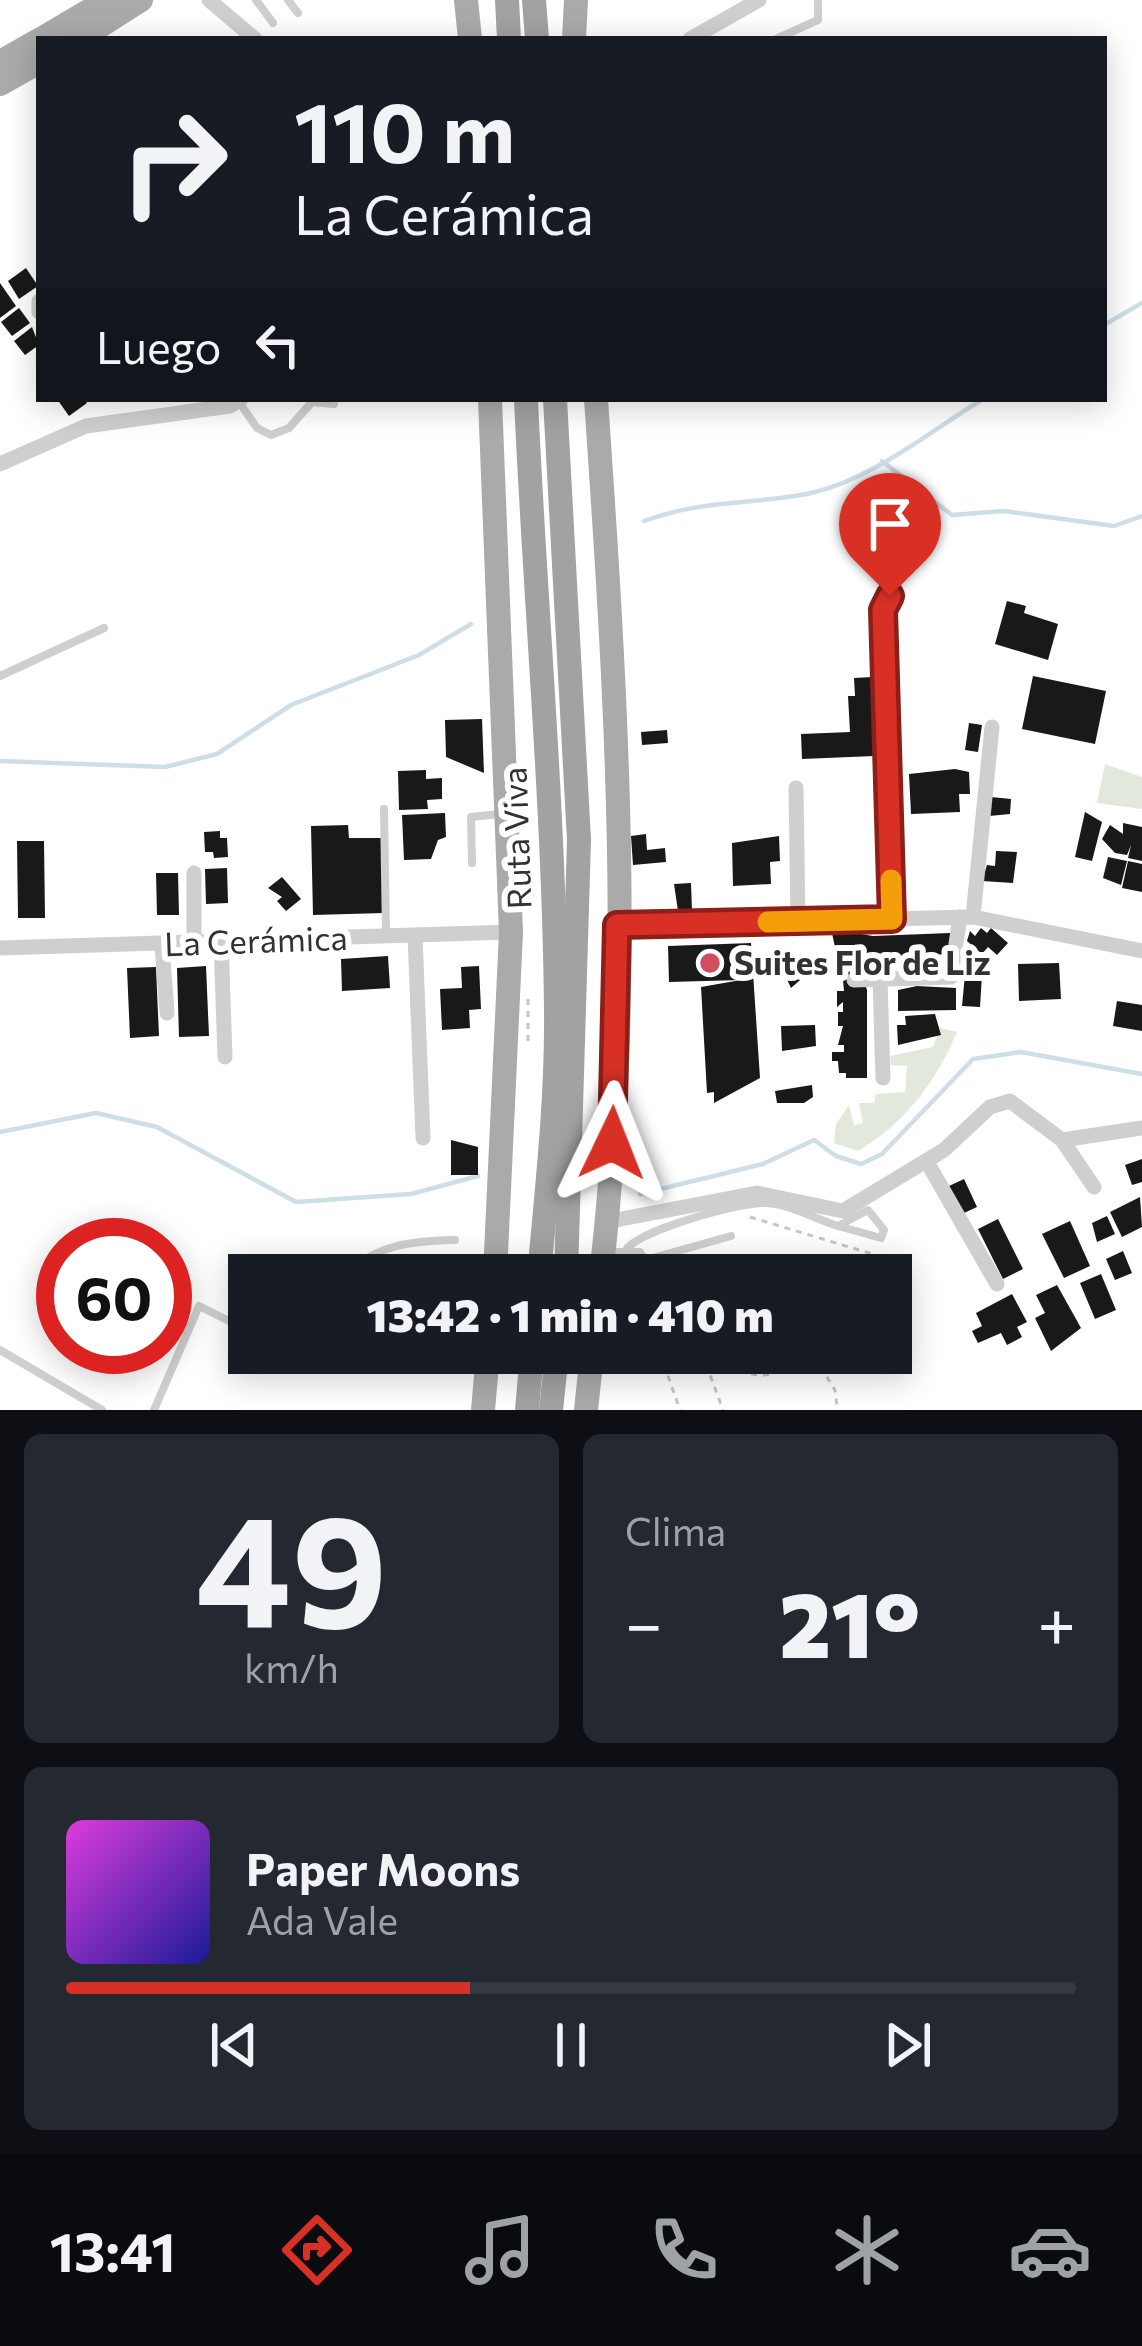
<!DOCTYPE html>
<html lang="es">
<meta charset="utf-8">
<style>
:root{--surface:#171b24;--page:#242831;--text:#f1f3f6;--muted:#9ea1a6;--line:#363941;--accent:#d93025}
body{margin:0;font-family:Commissioner,sans-serif;background:var(--page);color:var(--text);height:100vh;display:flex;flex-direction:column;font-size:45px;white-space:nowrap}
*{box-sizing:border-box;margin:0}
p{font-size:39px;color:var(--muted)}
.icon{flex:none;width:66px;height:66px;fill:none;stroke:currentColor;stroke-width:2;stroke-linecap:round;stroke-linejoin:round}
.map{position:relative;height:1410px;overflow:hidden}
.side{display:flex;flex-direction:column;gap:24px;padding:24px;background:#0d0f14;flex:1}
.side>*{flex:none}
.banner{position:absolute;left:36px;top:36px;width:1071px;height:366px;border-radius:0px;box-shadow:0 6px 30px #0003;background:#171b24;color:var(--text);overflow:hidden}
.speed{position:absolute;left:36px;top:1218px;display:flex;gap:24px;font-size:60px;font-weight:700;text-align:center}
.speed>*{display:grid;place-content:center;width:156px;height:156px;border-radius:50%;background:var(--surface);box-shadow:0 6px 30px #0003;line-height:1}
.speed .limit{border:18px solid #d22;background:#fff;color:#111}
.pin{position:absolute;display:grid;place-items:center;width:102px;height:102px;color:#fff;margin:-123px -51px;border-radius:50% 50% 50% 0;rotate:-45deg;box-shadow:0 0 12px #0007}
.pin .icon{rotate:45deg}
.me{position:absolute;width:132px;margin:-66px;rotate:2deg;stroke-linejoin:round;filter:drop-shadow(0 0 9px #0008)}
.turn{display:flex;align-items:center;gap:42px;height:252px;padding:0 60px;font-size:54px}
.turn .icon{width:156px;height:156px;stroke-width:2.5}
.turn b{display:block;font-size:84px;line-height:102px}
.then{display:flex;align-items:center;height:114px;padding:0 60px;background:#0003;gap:24px;font-size:45px}
.big{font-size:90px;font-weight:800;line-height:1.1}
.side .widget{flex:1;display:flex;flex-direction:column;justify-content:center;gap:18px;min-width:0;padding:0 42px;border-radius:18px;background:var(--page)}
.side .dial{align-items:center;gap:0}
.dial b{font-size:156px;line-height:1}
.song{display:flex;align-items:center;gap:36px}
.cover{width:144px;height:144px;border-radius:18px;background:linear-gradient(135deg,hsl(300 70% 55%),hsl(240 70% 35%))}
.played{height:12px;border-radius:6px;background:linear-gradient(90deg,var(--accent) 40%,var(--line) 40%)}
.keys{display:flex;justify-content:space-around;direction:ltr}
.heat{display:flex;justify-content:space-between;align-items:center;font-size:66px;direction:ltr}
.side .tiles{flex:1;display:grid;gap:24px;grid-template-columns:1fr 1fr}
.widget:last-child{grid-column:span 2}
.trip{position:absolute;left:228px;top:1254px;width:684px;height:120px;border-radius:0px;background:var(--surface);box-shadow:0 6px 30px #0003;font-weight:800;line-height:120px;text-align:center}
.menu{display:flex;height:192px;justify-content:space-around;align-items:center;background:#090b0e;color:var(--muted)}
.menu .icon{width:84px;height:84px}
.menu .on{color:var(--accent)}
.menu b{font-size:54px;color:var(--text)}
.map>svg:first-child{display:block}
.green{fill:#e3e8dd}
.lines{fill:none;stroke-linecap:round;stroke-linejoin:round}
.stream{stroke:#cddee6;stroke-width:4.5}
.building{fill:#191919}
.path{stroke:#c6c6c6;stroke-width:3;stroke-dasharray:6 6;stroke-linecap:butt}
.service{stroke:#cfcfcf;stroke-width:8}
.minor{stroke:#cfcfcf;stroke-width:15}
.primary{stroke:#aaa;stroke-width:24}
.trunk{stroke:#a2a2a2;stroke-width:24}
.route-casing{stroke:#8d1f18;stroke-width:30}
.route{stroke:#d93025;stroke-width:21}
.slow{stroke:#f59e0b;stroke-width:21}
.poi-dot{fill:#d14d5f;stroke:#fff;stroke-width:4.5}
.labels{text-anchor:middle;stroke-width:12;stroke-linejoin:round;paint-order:stroke}
.street-label{font-size:33px;fill:#323232;stroke:#fff}
.poi-label{font-size:33px;font-weight:bold;fill:#323232;stroke:#fff;text-anchor:start}
</style>
<div class="map">
<svg width="1142" height="1410" viewBox="0 0 1142 1410">
<rect width="100%" height="100%" fill="#fff"/>
<g class="green">
<polygon points="1105,764 1142,777 1142,809 1097,803"/>
<path d="M940 1028 957 1032C936 1082 905 1123 858 1151L834 1143 836 1124 849 1105 854 1125 863 1123 859 1103H874L876 1094 905 1092 907 1066 891 1065 890 1056 933 1047Z"/>
</g>
<g class="lines">
<g class="stream">
<polyline points="1104,325 1142,303"/>
<polyline points="882,461 952,515 1004,511 1114,526 1142,516"/>
<path d="M644 521C703 500 742 505 801 495 867 484 927 433 983 399"/>
<polyline points="0,761 165,767 217,754 291,705 419,655 471,624"/>
<polyline points="0,1132 96,1113 157,1127 296,1202 411,1194 478,1176"/>
<polyline points="640,1194 763,1164 814,1140 836,1156 861,1164 882,1154 973,1059 1021,1052 1142,1074"/>
</g>
</g>
<g class="building">
<polygon points="26,268 38,286 19,299 8,281"/>
<polygon points="0,283 16,306 0,318"/>
<polygon points="19,308 30,323 12,336 1,322"/>
<polygon points="32,327 39,345 25,355 14,341"/>
<polygon points="57,399 84,399 87,403 69,416"/>
<polygon points="1007,601 1026,606 1024,613 1058,624 1048,660 995,644"/>
<polygon points="1033,676 1106,691 1095,744 1022,729"/>
<polygon points="872,677 874,756 802,759 801,734 850,732 848,696 855,696 854,678"/>
<polygon points="482,719 484,773 446,757 445,720"/>
<polygon points="969,723 982,725 978,752 965,750"/>
<polygon points="667,730 668,743 642,745 641,732"/>
<polygon points="955,769 969,772 970,794 959,794 960,812 911,814 909,774"/>
<polygon points="426,770 426,779 442,778 442,799 427,800 428,809 399,810 398,771"/>
<polygon points="991,797 1011,799 1010,814 989,816"/>
<polygon points="1085,812 1102,822 1092,861 1075,857"/>
<polygon points="445,813 446,837 438,840 431,859 404,860 402,815"/>
<polygon points="1123,823 1142,827 1142,861 1128,858 1131,845 1127,855 1115,853 1102,839 1110,825 1123,834 1123,845"/>
<polygon points="348,825 349,838 382,838 384,913 313,915 311,826"/>
<polygon points="220,831 220,838 227,838 228,857 214,858 213,852 205,852 204,832"/>
<polygon points="646,834 647,850 665,848 666,862 633,865 631,836"/>
<polygon points="779,836 780,861 770,862 771,884 733,886 732,843"/>
<polygon points="17,841 44,841 45,918 18,918"/>
<polygon points="996,851 1017,852 1013,883 982,881 987,865 995,866"/>
<polygon points="1108,857 1127,861 1121,885 1103,878"/>
<polygon points="1128,861 1142,864 1142,892 1122,888"/>
<polygon points="227,868 228,903 206,904 205,869"/>
<polygon points="156,873 178,873 179,915 157,915"/>
<polygon points="282,877 301,899 286,911 277,901 282,897 268,888"/>
<polygon points="691,883 692,911 678,911 674,884"/>
<polygon points="981,928 987,933 991,928 1008,943 997,955 988,947 982,954 967,941 970,931 975,936"/>
<polygon points="831,929 873,936 950,933 951,954 838,960"/>
<polygon points="751,943 760,1078 714,1103 714,1092 707,1093 701,987 741,980 669,982 668,946"/>
<polygon points="788,953 793,964 800,960 807,974 791,988 777,958"/>
<polygon points="388,956 390,988 342,991 341,959"/>
<polygon points="1059,963 1061,999 1019,1001 1018,964"/>
<polygon points="206,966 209,1036 179,1037 177,968"/>
<polygon points="479,966 481,1009 469,1010 470,1028 442,1030 440,989 462,988 461,967"/>
<polygon points="156,967 159,1036 130,1038 127,968"/>
<polygon points="847,968 853,971 853,984 865,984 867,990 867,1078 846,1078 846,1073 839,1073 838,1061 832,1061 832,1052 844,1052 844,1045 838,1045 843,1026 838,1026 838,1012 843,1012 843,1002 837,1007 837,991 844,991 842,969"/>
<polygon points="965,974 982,975 980,1007 962,1006"/>
<polygon points="917,986 956,988 956,1010 898,1011 898,990"/>
<polygon points="1117,1001 1142,1005 1142,1031 1113,1026"/>
<polygon points="935,1014 941,1035 898,1045 897,1025 906,1025 905,1016"/>
<polygon points="815,1025 816,1046 782,1051 781,1026"/>
<polygon points="812,1085 813,1097 804,1103 777,1103 775,1091"/>
<polygon points="451,1140 478,1147 478,1175 451,1175"/>
<polygon points="1142,1159 1142,1182 1132,1185 1125,1165"/>
<polygon points="964,1179 977,1207 964,1213 949,1186"/>
<polygon points="1140,1197 1142,1227 1122,1237 1110,1212"/>
<polygon points="1107,1216 1115,1234 1097,1242 1092,1223"/>
<polygon points="998,1219 1023,1269 1003,1279 978,1229"/>
<polygon points="1070,1221 1090,1266 1064,1278 1042,1234"/>
<polygon points="1123,1251 1132,1273 1115,1280 1106,1259"/>
<polygon points="1101,1274 1116,1310 1095,1319 1080,1283"/>
<polygon points="1057,1285 1081,1328 1051,1351 1035,1318 1045,1313 1036,1295"/>
<polygon points="1012,1294 1027,1322 1017,1327 1022,1337 1007,1345 1001,1333 978,1343 972,1331 982,1326 976,1313"/>
</g>
<g class="lines">
<g class="path">
<polyline points="528,1041 528,993"/>
<polyline points="750,1217 892,1260"/>
<polyline points="712,1275 728,1271 741,1275"/>
<polyline points="660,1353 680,1410"/>
<polyline points="702,1353 723,1410"/>
<path d="M708 1353C737 1372 775 1391 796 1353"/>
<polyline points="664,1360 685,1353"/>
<polyline points="785,1370 820,1366 835,1390 837,1406"/>
</g>
<g class="service">
<polyline points="256,0 273,23"/>
<polyline points="288,0 298,13"/>
<polyline points="776,39 818,20 818,0"/>
<polyline points="239,402 257,428 271,435 289,428 312,402 334,404"/>
<polyline points="0,676 104,628"/>
<polyline points="384,809 386,935"/>
<polyline points="472,863 471,817 500,814"/>
<path d="M626 1250C637 1231 742 1201 766 1203 790 1204 815 1219 838 1226L868 1210 884 1230 881 1238 838 1226"/>
<polyline points="605,1252 640,1252 654,1275"/>
<polyline points="649,1259 731,1236"/>
<path d="M345 1275C377 1244 412 1241 455 1240"/>
<polyline points="0,1350 102,1410"/>
<polyline points="154,1410 199,1306 249,1331"/>
</g>
<g class="minor">
<polyline points="209,0 255,39"/>
<polyline points="690,39 759,0"/>
<polyline points="39,301 39,312"/>
<polyline points="0,464 86,426 230,406 241,399"/>
<polyline points="890,596 883,610 892,919"/>
<polyline points="796,788 798,921"/>
<polyline points="194,873 194,942"/>
<polyline points="973,917 992,727"/>
<polyline points="617,925 973,917 1142,951"/>
<polyline points="415,936 423,1138"/>
<polyline points="221,941 225,1057"/>
<polyline points="162,944 167,1013"/>
<polyline points="0,948 511,932"/>
<polyline points="880,979 883,1078"/>
<polyline points="854,980 951,977 960,917"/>
<polyline points="1062,1140 1142,1128"/>
<polyline points="927,1162 997,1284"/>
<polyline points="606,1227 616,1220 757,1193 843,1211 944,1150 990,1107 1010,1101 1062,1140 1094,1187"/>
</g>
<g class="primary">
<polyline points="466,0 470,39"/>
<polyline points="41,39 107,0"/>
<polyline points="80,39 141,0"/>
<polyline points="574,39 576,0"/>
<polyline points="0,62 39,40"/>
<polyline points="0,84 39,62"/>
<polyline points="490,399 511,932 495,1275"/>
<path d="M596 399C616 689 635 985 601 1275"/>
<polyline points="483,1410 488,1353"/>
<polyline points="586,1410 592,1353"/>
</g>
<g class="trunk">
<polyline points="507,0 509,39"/>
<polyline points="534,0 537,39"/>
<path d="M526 399C535 603 554 806 556 1010 557 1098 547 1188 539 1275"/>
<polyline points="555,399 579,840 566,1275"/>
<polyline points="527,1410 532,1353"/>
<polyline points="551,1410 557,1353"/>
</g>
</g>
<g class="lines">
<g class="route-casing">
<polyline id="route" points="612,1143 617,925 892,919 883,610 890,596"/>
</g>
<use href="#route" class="route"/>
<polyline class="slow" points="768,922 892,919 891,880"/>
</g>
<circle class="poi-dot" cx="710" cy="963" r="12"/>
<g class="labels">
<g class="street-label">
<text transform="translate(517 838) rotate(-92)" y="12">Ruta Viva</text>
<text transform="translate(256 941) rotate(-2)" y="12">La Cerámica</text>
</g>
<g class="poi-label">
<text x="734" y="975">Suites Flor de Liz</text>
</g>
</g>
</svg>
<div class="speed"><div class="limit">60</div></div>
<div class="pin" style="left:890px;top:596px;background:#d93025"><svg class="icon" aria-label="arrive" viewBox="0 0 24 24"><path d="M6 21V4h12l-3 4 3 4H6"/></svg></div>
<svg class="me" style="left:612px;top:1143px" viewBox="-20 -20 40 40"><path d="M0-17L14 15 0 8-14 15z" fill="#d93025" stroke="#fff" stroke-width="4"/></svg>
<div class="trip">13:42 · 1 min · 410 m</div>
<div class="banner">
<div class="turn"><svg class="icon" aria-label="right" viewBox="0 0 24 24"><path d="M7 20v-9h11M14 6l5 5-5 5"/></svg><div><b>110 m</b>La Cerámica</div></div>
<div class="then">Luego<svg class="icon" aria-label="left" viewBox="0 0 24 24"><path d="M17 20v-9H6M10 6l-5 5 5 5"/></svg></div>
</div>
</div>
<section class="side">
<div class="tiles">
<div class="widget dial"><b>49</b><p>km/h</p></div>
<div class="widget"><p>Clima</p>
<div class="heat"><a>−</a><b class="big">21°</b><a>+</a></div>
</div>
<div class="widget">
<div class="song"><i class="cover"></i><div><b>Paper Moons</b><p>Ada Vale</p></div></div>
<div class="played"></div>
<div class="keys"><svg class="icon" aria-label="previous" viewBox="0 0 24 24"><path d="M18 5L8 12l10 7zM5 5v14"/></svg><svg class="icon" aria-label="pause" viewBox="0 0 24 24"><path d="M8 5v14M16 5v14"/></svg><svg class="icon" aria-label="next" viewBox="0 0 24 24"><path d="M6 5l10 7-10 7zM19 5v14"/></svg></div>
</div>
</div>
</section>
<nav class="menu">
<b>13:41</b>
<svg class="icon on" aria-label="directions" viewBox="0 0 24 24"><path d="M12 3l9 9-9 9-9-9zM9 14v-3h6M13 9l2 2-2 2"/></svg>
<svg class="icon" aria-label="music" viewBox="0 0 24 24"><path d="M9 18V5l10-2v13"/><circle cx="6" cy="18" r="3"/><circle cx="16" cy="16" r="3"/></svg>
<svg class="icon" aria-label="phone" viewBox="0 0 24 24"><path d="M5 4h4l2 5-3 2q2 4 5 5l2-3 5 2v4C11 20 4 13 5 4z"/></svg>
<svg class="icon" aria-label="climate" viewBox="0 0 24 24"><path d="M12 3v18M4 7l16 10M4 17L20 7"/></svg>
<svg class="icon" aria-label="car" viewBox="0 0 24 24"><path d="M5 17H2v-5l4-1 3-4h7l3 4 3 1v5h-3M9 17h6M6 11h13"/><circle cx="7" cy="17" r="2"/><circle cx="17" cy="17" r="2"/></svg>
</nav>
